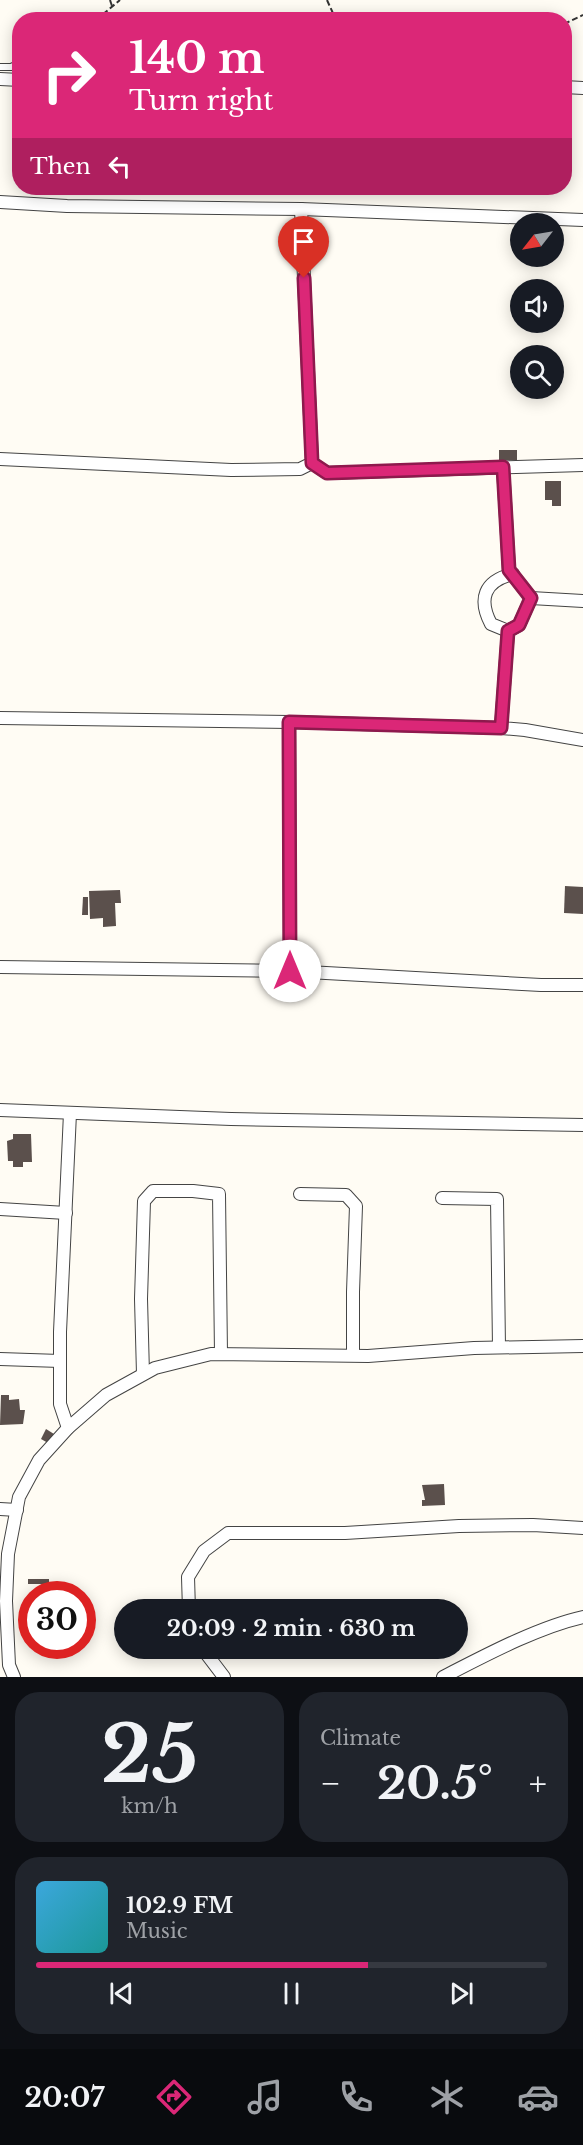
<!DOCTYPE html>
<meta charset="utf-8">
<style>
:root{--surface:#171b24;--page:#20242c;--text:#f1f3f6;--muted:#9ea1a6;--line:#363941;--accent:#db2777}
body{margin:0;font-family:"Libre Baskerville",serif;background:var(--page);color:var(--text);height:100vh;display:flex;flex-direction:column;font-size:22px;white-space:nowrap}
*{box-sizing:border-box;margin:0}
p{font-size:20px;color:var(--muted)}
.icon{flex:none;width:33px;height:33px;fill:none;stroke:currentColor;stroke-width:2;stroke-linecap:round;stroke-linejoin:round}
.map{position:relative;height:1677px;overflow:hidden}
.panel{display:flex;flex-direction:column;gap:15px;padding:15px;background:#0d0f14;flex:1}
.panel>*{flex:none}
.guide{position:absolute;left:12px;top:12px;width:560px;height:183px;border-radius:24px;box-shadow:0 3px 15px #0003;background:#db2777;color:#fff;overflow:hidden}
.needle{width:39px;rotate:239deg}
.fabs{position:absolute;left:510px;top:213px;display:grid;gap:12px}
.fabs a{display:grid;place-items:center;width:54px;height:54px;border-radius:50%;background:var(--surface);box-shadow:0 3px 15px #0003;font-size:30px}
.speed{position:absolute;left:18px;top:1581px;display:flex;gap:12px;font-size:30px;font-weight:700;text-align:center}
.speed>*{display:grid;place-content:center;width:78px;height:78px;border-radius:50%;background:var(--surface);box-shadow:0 3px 15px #0003;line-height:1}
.speed .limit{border:9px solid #d22;background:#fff;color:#111}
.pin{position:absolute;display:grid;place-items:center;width:51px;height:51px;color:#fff;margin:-62px -26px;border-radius:50% 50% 50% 0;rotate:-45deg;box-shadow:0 0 6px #0007}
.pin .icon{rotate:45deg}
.me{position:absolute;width:66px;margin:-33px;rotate:0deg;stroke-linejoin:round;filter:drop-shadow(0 0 4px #0008)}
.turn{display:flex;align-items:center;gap:21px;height:126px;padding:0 18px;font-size:27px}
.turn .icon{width:78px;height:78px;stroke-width:2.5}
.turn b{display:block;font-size:42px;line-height:51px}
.then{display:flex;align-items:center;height:57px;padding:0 18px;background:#0003;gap:12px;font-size:22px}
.big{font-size:45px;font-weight:700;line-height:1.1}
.panel .card{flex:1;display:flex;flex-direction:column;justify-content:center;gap:9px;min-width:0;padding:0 21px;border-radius:24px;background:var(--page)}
.panel .dial{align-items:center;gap:0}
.dial b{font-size:78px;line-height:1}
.song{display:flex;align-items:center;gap:18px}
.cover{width:72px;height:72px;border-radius:9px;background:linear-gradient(135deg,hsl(200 70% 55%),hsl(180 70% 35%))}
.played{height:6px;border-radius:3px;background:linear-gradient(90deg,var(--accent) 65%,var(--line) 65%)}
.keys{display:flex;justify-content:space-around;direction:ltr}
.heat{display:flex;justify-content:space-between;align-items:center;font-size:33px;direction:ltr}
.panel .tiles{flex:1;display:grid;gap:15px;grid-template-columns:1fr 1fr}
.card:last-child{grid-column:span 2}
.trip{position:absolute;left:114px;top:1599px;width:354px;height:60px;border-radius:30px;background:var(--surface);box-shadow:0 3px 15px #0003;font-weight:700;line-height:60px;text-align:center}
.tab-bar{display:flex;height:96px;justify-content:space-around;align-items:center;background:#090b0e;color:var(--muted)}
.tab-bar .icon{width:42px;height:42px}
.tab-bar .current{color:var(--accent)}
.tab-bar b{font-size:27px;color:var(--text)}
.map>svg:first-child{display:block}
.building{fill:#5b504c}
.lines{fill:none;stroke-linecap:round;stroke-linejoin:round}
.lane-casing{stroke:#444;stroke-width:8}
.street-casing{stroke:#444;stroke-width:14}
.path{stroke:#333;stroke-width:2;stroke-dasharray:6 3;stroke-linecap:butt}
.lane{stroke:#fff;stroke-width:6}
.street{stroke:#fff;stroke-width:12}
.route-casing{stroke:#8e194d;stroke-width:15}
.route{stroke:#db2777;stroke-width:10}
</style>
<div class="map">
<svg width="583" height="1677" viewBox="0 0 583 1677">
<rect width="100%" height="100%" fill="#fffcf4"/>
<g class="building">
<rect x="499" y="450" width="18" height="10"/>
<polygon points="545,481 561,481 561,506 552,506 552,500 545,500"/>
<polygon points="565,886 583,887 583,914 564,913"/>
<polygon points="120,890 121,903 115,903 116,926 103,927 103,918 90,919 89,891"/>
<polygon points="83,897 88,897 88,915 82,915"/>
<polygon points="13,1134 31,1134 32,1162 23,1162 23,1167 13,1167 13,1161 8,1161 7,1141 13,1139"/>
<polygon points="1,1395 9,1395 9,1400 19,1399 20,1410 25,1410 23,1424 0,1425"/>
<polygon points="46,1429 54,1434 48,1443 41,1439"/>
<polygon points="444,1484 445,1505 422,1506 422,1500 425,1500 422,1485"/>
<rect x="28" y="1579" width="21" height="5"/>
</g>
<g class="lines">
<g class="lane-casing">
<polyline id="lane" points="0,67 11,67 20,63"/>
</g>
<g class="street-casing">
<g id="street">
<polyline points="0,79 20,80"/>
<polyline points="564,87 583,88"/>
<polyline points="0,202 67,206 301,209 583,220"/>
<polyline points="0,459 231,470 300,469 312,463 301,209"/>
<polyline points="312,463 327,473 583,465"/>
<polyline points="503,467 509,570 531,598 583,601"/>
<path d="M513 574C484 581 478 599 491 624L508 631 519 625 531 598"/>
<polyline points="508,631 501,728 525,730 583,740"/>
<polyline points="0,718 289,722"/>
<polyline points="501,728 289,722 290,971 541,985 583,985"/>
<polyline points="0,967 290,971"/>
<polyline points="0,1110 231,1119 583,1125"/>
<polyline points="300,1194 346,1195 356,1206 353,1292 353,1355"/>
<polyline points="442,1198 497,1199 499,1347"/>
<polyline points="0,1209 66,1213"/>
<polyline points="0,1359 60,1361"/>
<polyline points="143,1374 141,1299 144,1201 153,1191 193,1191 219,1194 221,1354"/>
<polyline points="68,1428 60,1404 60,1332 70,1113"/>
<polyline points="0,1509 17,1510"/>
<polyline points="189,1610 188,1577 204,1551 228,1533 345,1533 459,1526 533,1525 583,1528"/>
<polyline points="202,1648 224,1677"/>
<polyline points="14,1677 9,1665 6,1601 8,1554 19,1497 39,1460 68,1428 106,1395 155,1368 211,1354 368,1356 474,1348 583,1346"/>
<path d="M443 1677C484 1656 538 1627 583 1617"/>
</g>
</g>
<g class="path">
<polyline points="110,0 112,6"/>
<polyline points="327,0 336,20"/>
<polyline points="96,20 120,0"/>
<polyline points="564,24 583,15"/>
</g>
<use href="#lane" class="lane"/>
<use href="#street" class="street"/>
</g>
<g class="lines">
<g class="route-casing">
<polyline id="route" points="290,971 289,722 501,728 508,631 519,625 531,598 509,570 503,467 327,473 312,463 304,278"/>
</g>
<use href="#route" class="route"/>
</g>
</svg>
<div class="fabs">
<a><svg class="needle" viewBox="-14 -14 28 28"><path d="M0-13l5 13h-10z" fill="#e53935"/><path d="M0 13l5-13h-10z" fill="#9ea1a6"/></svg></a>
<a><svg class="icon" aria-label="sound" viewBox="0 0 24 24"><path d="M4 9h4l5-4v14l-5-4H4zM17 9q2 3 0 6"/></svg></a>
<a><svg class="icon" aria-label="search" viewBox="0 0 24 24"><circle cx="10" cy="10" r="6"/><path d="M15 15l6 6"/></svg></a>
</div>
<div class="speed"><div class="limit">30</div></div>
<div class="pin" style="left:304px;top:278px;background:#d93025"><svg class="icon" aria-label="arrive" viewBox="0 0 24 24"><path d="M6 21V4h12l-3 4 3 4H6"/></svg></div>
<svg class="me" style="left:290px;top:971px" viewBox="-20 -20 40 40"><circle r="19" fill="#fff"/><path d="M0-13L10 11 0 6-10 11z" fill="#db2777"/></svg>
<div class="trip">20:09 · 2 min · 630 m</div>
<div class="guide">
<div class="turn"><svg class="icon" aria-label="right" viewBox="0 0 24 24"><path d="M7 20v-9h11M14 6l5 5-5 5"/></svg><div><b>140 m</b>Turn right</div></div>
<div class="then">Then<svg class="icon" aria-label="left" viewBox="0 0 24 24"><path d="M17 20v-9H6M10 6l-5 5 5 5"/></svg></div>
</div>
</div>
<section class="panel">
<div class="tiles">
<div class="card dial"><b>25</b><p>km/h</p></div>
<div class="card"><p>Climate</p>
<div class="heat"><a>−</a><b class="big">20.5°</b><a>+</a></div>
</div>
<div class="card">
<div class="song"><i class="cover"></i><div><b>102.9 FM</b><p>Music</p></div></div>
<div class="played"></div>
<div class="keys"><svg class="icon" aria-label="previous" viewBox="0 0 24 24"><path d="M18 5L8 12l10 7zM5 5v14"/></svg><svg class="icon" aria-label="pause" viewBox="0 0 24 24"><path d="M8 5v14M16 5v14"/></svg><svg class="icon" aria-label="next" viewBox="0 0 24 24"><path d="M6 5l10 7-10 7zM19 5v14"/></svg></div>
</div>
</div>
</section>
<nav class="tab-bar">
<b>20:07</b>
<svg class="icon current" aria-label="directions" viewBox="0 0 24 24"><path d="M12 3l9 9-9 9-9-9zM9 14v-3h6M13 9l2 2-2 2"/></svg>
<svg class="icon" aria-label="music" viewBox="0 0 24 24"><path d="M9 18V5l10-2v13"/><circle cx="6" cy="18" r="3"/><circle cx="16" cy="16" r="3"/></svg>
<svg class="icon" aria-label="phone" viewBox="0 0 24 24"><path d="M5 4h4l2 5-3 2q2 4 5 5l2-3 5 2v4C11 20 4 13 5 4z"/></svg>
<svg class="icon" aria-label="climate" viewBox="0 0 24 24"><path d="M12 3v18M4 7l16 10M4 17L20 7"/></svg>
<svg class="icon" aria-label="car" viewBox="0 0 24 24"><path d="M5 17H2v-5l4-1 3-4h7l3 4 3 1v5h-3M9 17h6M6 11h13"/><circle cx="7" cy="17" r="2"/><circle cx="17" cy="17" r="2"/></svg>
</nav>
